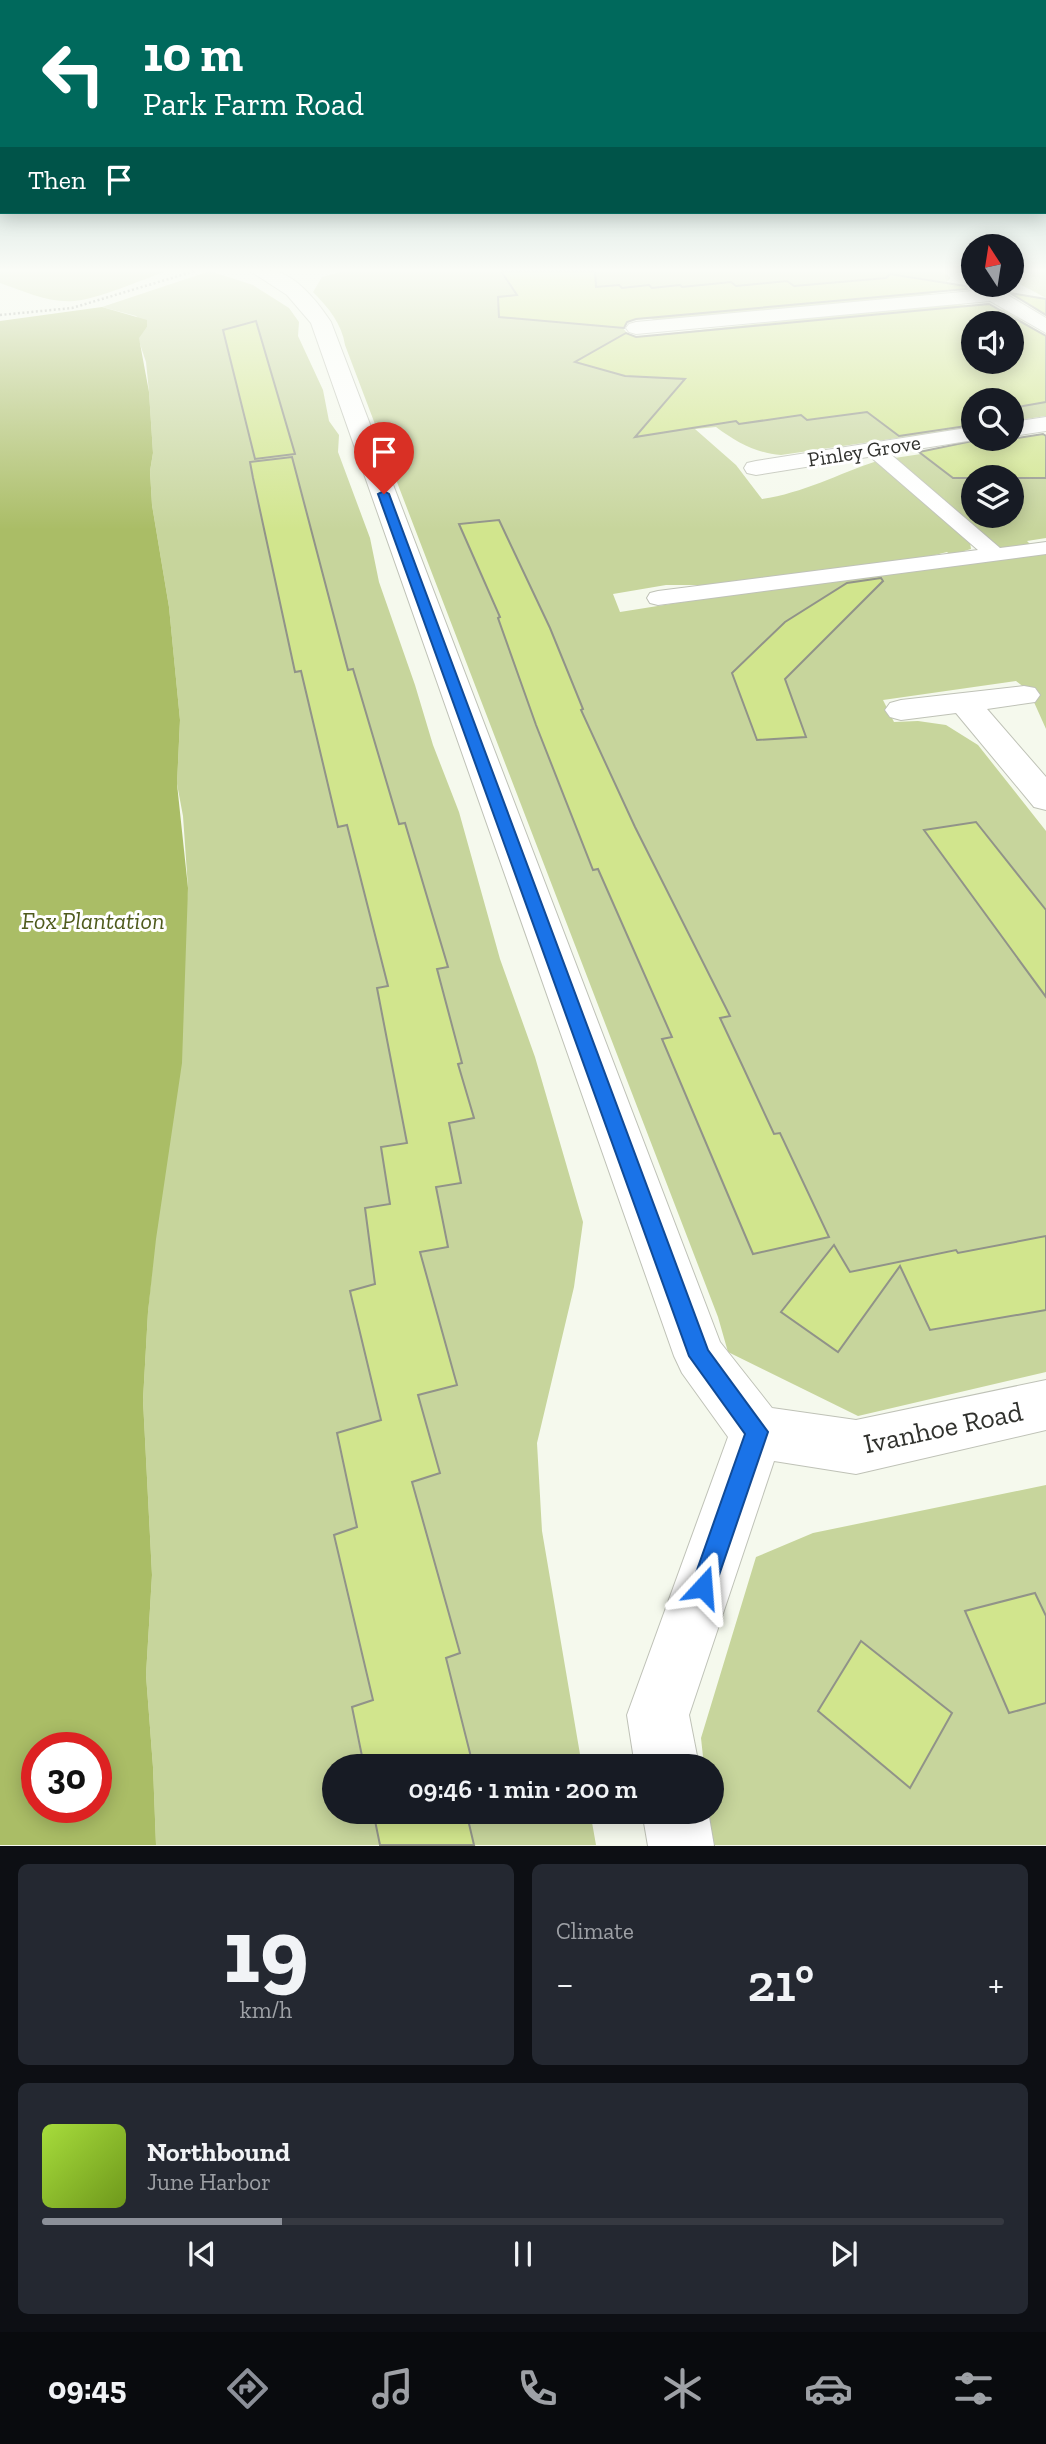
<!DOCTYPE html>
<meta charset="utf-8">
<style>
:root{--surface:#171b24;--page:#242831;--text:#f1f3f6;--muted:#9ea1a6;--line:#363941;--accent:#8c9099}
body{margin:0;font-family:"Zilla Slab",serif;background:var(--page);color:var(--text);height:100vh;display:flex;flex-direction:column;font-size:26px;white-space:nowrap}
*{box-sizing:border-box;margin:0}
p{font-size:23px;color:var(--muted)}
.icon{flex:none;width:38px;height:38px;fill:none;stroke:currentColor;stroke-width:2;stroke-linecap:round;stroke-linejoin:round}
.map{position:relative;height:1846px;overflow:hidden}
.panel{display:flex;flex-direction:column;gap:18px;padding:18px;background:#0d0f14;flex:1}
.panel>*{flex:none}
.top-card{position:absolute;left:0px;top:0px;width:1046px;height:214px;box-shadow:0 4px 18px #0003;background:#00695c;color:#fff;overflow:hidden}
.needle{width:46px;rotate:348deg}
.buttons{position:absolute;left:961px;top:234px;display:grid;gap:14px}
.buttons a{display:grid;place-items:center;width:63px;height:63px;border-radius:50%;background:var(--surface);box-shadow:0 4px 18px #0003;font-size:35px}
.speed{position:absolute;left:21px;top:1732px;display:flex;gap:14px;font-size:35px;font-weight:700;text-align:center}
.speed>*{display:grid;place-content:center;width:91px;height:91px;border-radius:50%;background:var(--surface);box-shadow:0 4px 18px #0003;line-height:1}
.speed .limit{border:10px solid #d22;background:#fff;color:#111}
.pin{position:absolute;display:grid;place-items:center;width:60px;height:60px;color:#fff;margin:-72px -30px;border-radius:50% 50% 50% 0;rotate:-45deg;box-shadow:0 0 7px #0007}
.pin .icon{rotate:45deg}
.me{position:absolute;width:77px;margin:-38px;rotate:19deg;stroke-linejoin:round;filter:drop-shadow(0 0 5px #0008)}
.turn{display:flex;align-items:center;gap:24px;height:147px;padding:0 28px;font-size:32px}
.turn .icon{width:91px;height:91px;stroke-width:2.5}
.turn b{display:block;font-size:49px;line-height:60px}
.then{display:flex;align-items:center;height:66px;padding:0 28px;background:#0003;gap:14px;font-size:26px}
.big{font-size:52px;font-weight:600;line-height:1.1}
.panel .card{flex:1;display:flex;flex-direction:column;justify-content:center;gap:10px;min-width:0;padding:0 24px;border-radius:10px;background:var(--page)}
.panel .dial{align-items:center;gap:0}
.dial b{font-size:91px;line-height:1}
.song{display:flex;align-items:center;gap:21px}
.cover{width:84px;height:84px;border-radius:10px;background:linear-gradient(135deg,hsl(80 70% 55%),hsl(80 70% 35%))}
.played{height:7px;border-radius:4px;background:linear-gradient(90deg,var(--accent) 25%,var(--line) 25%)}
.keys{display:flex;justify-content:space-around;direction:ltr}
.heat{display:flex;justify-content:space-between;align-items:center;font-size:38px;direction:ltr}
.panel .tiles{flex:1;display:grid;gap:18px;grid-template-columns:1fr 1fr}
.card:last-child{grid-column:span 2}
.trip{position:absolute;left:322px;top:1754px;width:402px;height:70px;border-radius:35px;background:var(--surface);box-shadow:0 4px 18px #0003;font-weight:600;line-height:70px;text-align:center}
.menu{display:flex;height:112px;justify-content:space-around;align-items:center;background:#090b0e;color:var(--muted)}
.menu .icon{width:49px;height:49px}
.menu .on{color:var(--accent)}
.menu b{font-size:32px;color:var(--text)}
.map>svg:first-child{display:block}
.green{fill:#c7d59c;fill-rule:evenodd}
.forest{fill:#aabd66;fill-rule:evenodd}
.building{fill:#d1e58d;stroke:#919389;stroke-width:2;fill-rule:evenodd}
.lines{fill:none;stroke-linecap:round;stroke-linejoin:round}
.service-casing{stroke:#bfc2b7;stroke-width:2}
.minor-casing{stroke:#bfc2b7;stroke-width:2}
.path{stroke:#8e9189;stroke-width:2.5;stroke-dasharray:2 2.5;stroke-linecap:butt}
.service{fill:#fff;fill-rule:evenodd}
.minor{fill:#fff;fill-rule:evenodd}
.route{fill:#1a73e8;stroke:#114b97;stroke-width:2}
.labels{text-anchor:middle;stroke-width:6;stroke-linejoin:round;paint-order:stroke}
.far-street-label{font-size:21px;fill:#30312d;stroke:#fff}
.park-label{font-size:24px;font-style:italic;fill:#4f5b1d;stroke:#fff}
.near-street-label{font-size:28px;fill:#30312d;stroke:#fff}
</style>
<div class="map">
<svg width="1046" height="1846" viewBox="0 0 1046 1846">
<rect width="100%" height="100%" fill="#f5f9ed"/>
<g class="green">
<path d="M0 271H167C144 279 95 300 74 301 48 303 24 291 0 283Z"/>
<polygon points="210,271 253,285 289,308 299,322 298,336 323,390 329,421 339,435 338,452 370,538 379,582 415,685 433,745 459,812 500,959 535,1057 583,1222 574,1287 537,1443 542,1531 582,1766 334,1766 334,1811 590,1811 596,1845 156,1845 153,1767 146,1675 152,1575 143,1400 148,1312 188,888 183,816 177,784 180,720 169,607 152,505 150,471 153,453 149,392 146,362 138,338 147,327 136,316 102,307"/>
<path d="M344 271H942L951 278 933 293 925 295 658 321 642 316 616 320 632 339 671 344 663 334 949 303 1005 310 1046 336V416L1012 421V401H973V427L781 455C756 453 736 442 716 427L695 429 736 465 762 499C803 493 838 474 877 461L970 542 971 549 951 555 947 552 915 560 730 585H666L613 594 620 612 733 594 1046 553V729L1029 691 1016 681 883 700 894 722 918 721 946 725 978 745 1046 831V1372L858 1416 728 1352 718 1317 395 477 345 345C342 324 328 307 313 292L322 277ZM973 324H1012V362H973Z"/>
<polygon points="1012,271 1046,271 1046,298 1012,280"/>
<path d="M1046 435V538L1027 541 1030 544 1000 548 989 544 888 459ZM973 478H1012V516H973Z"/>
<polygon points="1046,1485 1046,1845 710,1845 707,1811 712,1811 712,1766 704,1766 701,1738 756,1557 813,1533"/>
</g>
<path class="forest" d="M102 307 147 320V327L139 338 149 392 153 453 150 471 152 505 169 607 180 720 177 784 188 888 182 1063 156 1239 148 1312 143 1400 152 1575 146 1675 153 1767 156 1845H0V321ZM37 1748H96V1808H37Z"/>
<g class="building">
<polygon points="501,271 595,271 596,287 619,285 622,288 649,285 652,288 680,285 682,287 731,282 736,286 787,281 794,286 886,278 890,274 965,286 967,289 636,319 627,322 624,328 499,317 498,297 517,295"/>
<polygon points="1010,293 1046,299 1046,315"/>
<path d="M989 304 1046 336V402L1012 408V401H973V425L899 436 867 412 807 420 801 415 739 424 736 421 635 437 685 379 625 376 575 362 626 333 636 337ZM973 324H1012V362H973Z"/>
<polygon points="256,321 295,454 255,459 223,330"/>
<polygon points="1043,434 1046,436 1046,478 953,478 919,452 982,439 1012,439"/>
<polygon points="292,457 348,670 353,669 399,824 405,823 448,967 437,969 462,1063 458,1064 474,1118 449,1123 461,1183 436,1187 448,1247 420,1252 457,1385 418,1395 440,1473 412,1482 460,1653 446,1658 472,1761 458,1766 364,1766 352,1707 373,1700 334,1535 357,1527 337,1433 381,1420 350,1291 375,1284 365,1208 390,1204 381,1147 407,1143 377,988 388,986 347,825 338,827 301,671 295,672 253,478 250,462"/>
<polygon points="499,520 550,628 583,709 581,710 635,827 730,1016 720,1018 743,1067 774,1134 780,1133 829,1237 753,1254 662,1039 672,1037 598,869 593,870 536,725 498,618 500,617 459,524"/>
<polygon points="881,578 883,581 785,679 806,737 757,740 732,673 785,622 847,583"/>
<polygon points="976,822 1046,910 1046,997 924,830"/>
<polygon points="1046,1236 1046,1310 930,1330 900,1266 838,1352 781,1312 834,1245 850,1272 956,1250 958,1253"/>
<polygon points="1035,1593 1046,1616 1046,1703 1009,1713 965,1611"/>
<polygon points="861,1641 952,1713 910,1788 818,1711"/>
<polygon points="373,1811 466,1811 474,1845 380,1845"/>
</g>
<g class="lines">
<g class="service-casing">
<polygon id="service" points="873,443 880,445 1000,548 1046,542 1046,554 658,605 650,603 647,598 650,593 658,591 978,550 866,453 864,449 866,445"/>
</g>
<g class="minor-casing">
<g id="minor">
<path d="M250 271C258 271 270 269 278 272 300 279 319 304 331 322L720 1342 772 1408 856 1420 1046 1380V1430L856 1474 774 1461 689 1715 699 1766H635L627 1715 728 1437 682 1373 674 1356 311 323 287 295Z"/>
<polygon points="973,280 973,285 991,285 1046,318 1046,333 990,301 636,334 629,332 626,328 629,324 636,322 973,291 967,285"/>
<polygon points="1046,417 1046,431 1012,436 1012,422"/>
<polygon points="973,427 973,439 980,439 756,475 747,473 744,468 747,463 756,461"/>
<polygon points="1024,686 1035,688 1040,695 1035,702 987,709 1046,777 1046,810 1034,807 956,713 901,720 890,717 885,710 890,703 901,700"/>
<polygon points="642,1811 708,1811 714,1846 648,1846"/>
</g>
</g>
<polyline class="path" points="0,315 72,308 195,271"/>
<use href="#service" class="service"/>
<use href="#minor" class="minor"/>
</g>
<linearGradient id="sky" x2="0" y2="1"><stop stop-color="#87b0ac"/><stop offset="0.51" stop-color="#fafcf7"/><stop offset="1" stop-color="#fafcf7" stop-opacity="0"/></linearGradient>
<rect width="1046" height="530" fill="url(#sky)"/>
<polygon class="route" points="384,491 389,494 708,1350 768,1432 715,1587 712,1595 703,1599 695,1595 691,1587 745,1434 689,1356 378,494"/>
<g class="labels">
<g class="far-street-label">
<text transform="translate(864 451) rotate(-9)" y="7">Pinley Grove</text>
</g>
<g class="park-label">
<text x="93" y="929">Fox Plantation</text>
</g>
<g class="near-street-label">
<text transform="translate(943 1427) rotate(-12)" y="10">Ivanhoe Road</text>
</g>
</g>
</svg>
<div class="buttons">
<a><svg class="needle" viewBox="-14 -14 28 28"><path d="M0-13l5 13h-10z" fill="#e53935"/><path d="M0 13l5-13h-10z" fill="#9ea1a6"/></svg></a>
<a><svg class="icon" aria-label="sound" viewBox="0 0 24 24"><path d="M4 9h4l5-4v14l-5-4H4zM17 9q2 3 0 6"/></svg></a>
<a><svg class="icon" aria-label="search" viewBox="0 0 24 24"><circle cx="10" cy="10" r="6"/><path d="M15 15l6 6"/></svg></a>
<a><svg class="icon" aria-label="layers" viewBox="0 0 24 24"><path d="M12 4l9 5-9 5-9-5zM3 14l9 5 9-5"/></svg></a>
</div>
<div class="speed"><div class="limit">30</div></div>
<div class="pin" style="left:384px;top:494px;background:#d93025"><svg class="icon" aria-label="arrive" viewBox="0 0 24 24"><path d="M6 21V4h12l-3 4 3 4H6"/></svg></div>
<svg class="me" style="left:703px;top:1587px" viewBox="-20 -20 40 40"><path d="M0-17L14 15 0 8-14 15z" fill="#1a73e8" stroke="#fff" stroke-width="4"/></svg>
<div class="trip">09:46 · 1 min · 200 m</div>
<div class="top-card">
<div class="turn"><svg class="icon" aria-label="left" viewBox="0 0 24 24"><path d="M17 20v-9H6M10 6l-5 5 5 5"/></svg><div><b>10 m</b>Park Farm Road</div></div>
<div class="then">Then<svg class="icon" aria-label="arrive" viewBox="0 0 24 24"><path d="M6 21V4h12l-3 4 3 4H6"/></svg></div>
</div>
</div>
<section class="panel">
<div class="tiles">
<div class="card dial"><b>19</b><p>km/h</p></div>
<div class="card"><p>Climate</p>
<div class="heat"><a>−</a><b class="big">21°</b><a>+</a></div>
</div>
<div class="card">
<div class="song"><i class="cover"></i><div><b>Northbound</b><p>June Harbor</p></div></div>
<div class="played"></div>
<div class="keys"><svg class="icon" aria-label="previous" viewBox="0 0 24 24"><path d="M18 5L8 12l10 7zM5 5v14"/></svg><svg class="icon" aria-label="pause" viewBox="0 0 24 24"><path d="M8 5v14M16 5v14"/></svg><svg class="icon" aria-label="next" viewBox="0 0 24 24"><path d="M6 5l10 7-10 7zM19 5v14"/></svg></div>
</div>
</div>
</section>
<nav class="menu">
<b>09:45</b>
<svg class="icon on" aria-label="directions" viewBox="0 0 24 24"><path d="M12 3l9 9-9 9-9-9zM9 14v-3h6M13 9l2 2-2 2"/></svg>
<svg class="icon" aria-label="music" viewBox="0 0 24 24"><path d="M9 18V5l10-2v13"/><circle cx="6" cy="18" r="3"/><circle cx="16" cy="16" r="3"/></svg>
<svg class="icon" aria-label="phone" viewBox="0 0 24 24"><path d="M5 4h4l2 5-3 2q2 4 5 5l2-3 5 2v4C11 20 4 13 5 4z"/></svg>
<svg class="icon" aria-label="climate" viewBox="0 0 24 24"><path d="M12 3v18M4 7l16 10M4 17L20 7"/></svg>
<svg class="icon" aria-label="car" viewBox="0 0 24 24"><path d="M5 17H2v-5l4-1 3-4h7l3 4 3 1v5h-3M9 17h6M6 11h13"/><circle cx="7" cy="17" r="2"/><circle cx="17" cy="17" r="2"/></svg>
<svg class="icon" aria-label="filters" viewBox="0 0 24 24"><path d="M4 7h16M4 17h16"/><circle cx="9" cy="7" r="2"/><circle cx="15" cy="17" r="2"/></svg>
</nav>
